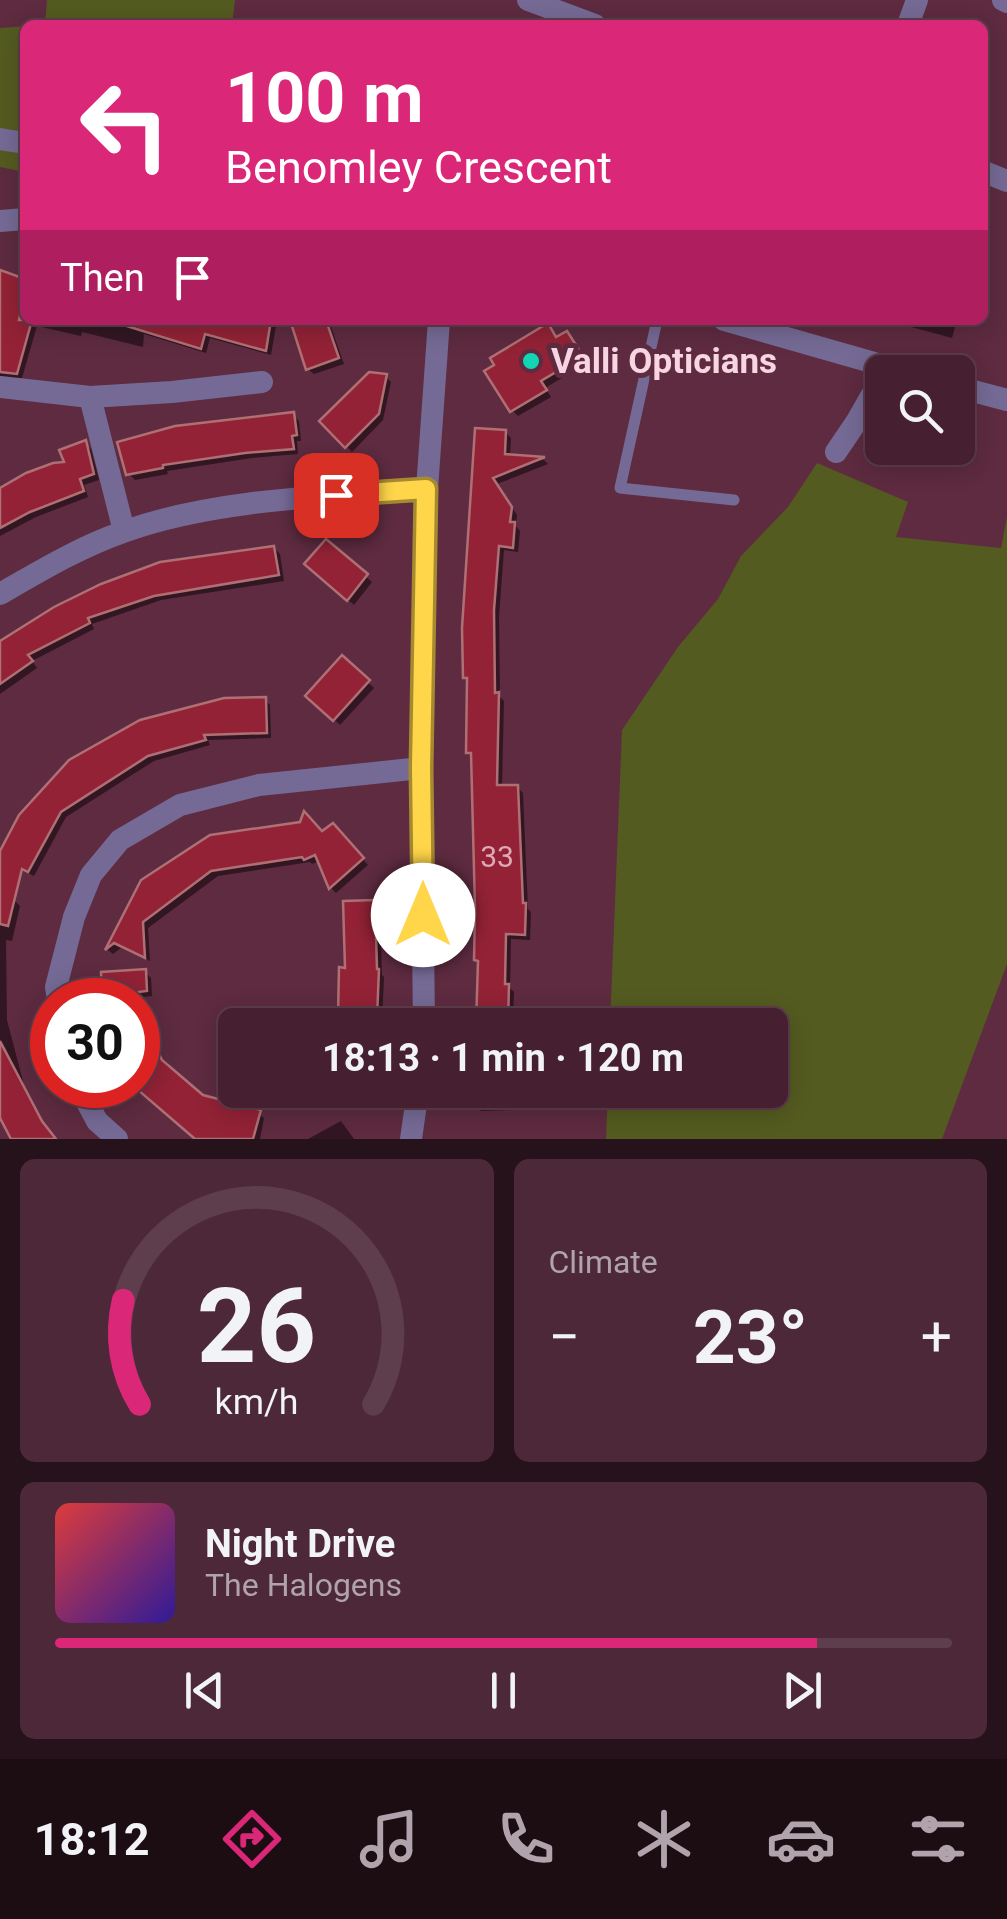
<!DOCTYPE html>
<meta charset="utf-8">
<style>
:root{--surface:#462030;--page:#4d2838;--text:#f1f3f6;--muted:#b0a3ab;--line:#5e3e4c;--accent:#db2777}
body{margin:0;font-family:Roboto,sans-serif;background:var(--page);color:var(--text);height:100vh;display:flex;flex-direction:column;font-size:38px;white-space:nowrap}
*{box-sizing:border-box;margin:0}
p{font-size:32px;color:var(--muted)}
.icon{flex:none;width:55px;height:55px;fill:none;stroke:currentColor;stroke-width:2;stroke-linecap:round;stroke-linejoin:round}
.map{position:relative;height:1139px;overflow:hidden}
.side{display:flex;flex-direction:column;gap:20px;padding:20px;background:#26121a;flex:1}
.side>*{flex:none}
.banner{position:absolute;left:20px;top:20px;width:968px;height:305px;border-radius:15px;box-shadow:0 5px 25px #0003,0 0 0 2px var(--line);background:#db2777;color:#fff;overflow:hidden}
.controls{position:absolute;left:865px;top:355px;display:grid;gap:20px}
.controls a{display:grid;place-items:center;width:110px;height:110px;border-radius:15px;background:var(--surface);box-shadow:0 5px 25px #0003,0 0 0 2px var(--line);font-size:50px}
.speed{position:absolute;left:30px;top:978px;display:flex;gap:20px;font-size:50px;font-weight:700;text-align:center}
.speed>*{display:grid;place-content:center;width:130px;height:130px;border-radius:50%;background:var(--surface);box-shadow:0 5px 25px #0003,0 0 0 2px var(--line);line-height:1}
.speed .limit{border:15px solid #d22;background:#fff;color:#111}
.pin{position:absolute;display:grid;place-items:center;width:85px;height:85px;color:#fff;margin:-42px;border-radius:20px;box-shadow:0 5px 15px #0006}
.me{position:absolute;width:110px;margin:-55px;rotate:0deg;stroke-linejoin:round;filter:drop-shadow(0 0 8px #0008)}
.turn{display:flex;align-items:center;gap:35px;height:210px;padding:0 40px;font-size:45px}
.turn .icon{width:130px;height:130px;stroke-width:2.5}
.turn b{display:block;font-size:70px;line-height:85px}
.then{display:flex;align-items:center;height:95px;padding:0 40px;background:#0003;gap:20px;font-size:38px}
.big{font-size:75px;font-weight:700;line-height:1.1}
.side .card{flex:1;display:flex;flex-direction:column;justify-content:center;gap:15px;min-width:0;padding:0 35px;border-radius:15px;background:var(--page)}
.side .dial{align-items:center;gap:0}
.dial svg{height:260px;overflow:visible;fill:none;stroke:var(--line);stroke-width:7;stroke-linecap:round;text-anchor:middle}
.dial text{fill:var(--text);stroke:none}
.song{display:flex;align-items:center;gap:30px}
.cover{width:120px;height:120px;border-radius:15px;background:linear-gradient(135deg,hsl(0 70% 55%),hsl(250 70% 35%))}
.played{height:10px;border-radius:5px;background:linear-gradient(90deg,var(--accent) 85%,var(--line) 85%)}
.keys{display:flex;justify-content:space-around;direction:ltr}
.heat{display:flex;justify-content:space-between;align-items:center;font-size:55px;direction:ltr}
.side .tiles{flex:1;display:grid;gap:20px;grid-template-columns:1fr 1fr}
.card:last-child{grid-column:span 2}
.trip{position:absolute;left:218px;top:1008px;width:570px;height:100px;border-radius:15px;background:var(--surface);box-shadow:0 5px 25px #0003,0 0 0 2px var(--line);font-weight:700;line-height:100px;text-align:center}
.tab-bar{display:flex;height:160px;justify-content:space-around;align-items:center;background:#1c0d13;color:var(--muted)}
.tab-bar .icon{width:70px;height:70px}
.tab-bar .on{color:var(--accent)}
.tab-bar b{font-size:45px;color:var(--text)}
.map>svg:first-child{display:block}
.green{fill:#545b20}
.shadow{fill:#0007}
.building{fill:#932236;stroke:#ae7074;stroke-width:2.5}
.lines{fill:none;stroke-linecap:round;stroke-linejoin:round}
.lane{stroke:#756a95;stroke-width:11}
.street{stroke:#756a95;stroke-width:22}
.route-casing{stroke:#a68a30;stroke-width:25}
.route{stroke:#ffd54a;stroke-width:18}
.poi-dot{fill:#12d5b4;stroke:#5e2b40;stroke-width:4}
.labels{text-anchor:middle;stroke-width:10;stroke-linejoin:round;paint-order:stroke}
.number-label{font-size:30px;fill:#dea9b6}
.poi-label{font-size:35px;font-weight:bold;fill:#f7d6e1;stroke:#5e2b40;text-anchor:start}
</style>
<div class="map">
<svg width="1007" height="1139" viewBox="0 0 1007 1139">
<rect width="100%" height="100%" fill="#5e2b40"/>
<g class="green">
<polygon points="47,0 235,0 232,25 45,25"/>
<polygon points="25,26 25,172 0,167 0,28"/>
<polygon points="817,463 908,502 896,537 1001,548 1007,517 1007,964 942,1139 606,1139 608,1090 770,1090 770,1025 610,1025 622,730 678,647 718,599 741,556 788,507"/>
</g>
<g class="shadow">
<polygon points="0,273 25,281 25,320 277,320 271,355 210,338 206,353 144,334 143,347 82,332 81,336 37,326 22,378 0,380"/>
<polygon points="306,320 325,321 331,327 344,364 314,374 308,369"/>
<polygon points="885,320 957,320 952,338"/>
<polygon points="553,332 557,339 572,340 587,363 545,388 551,397 518,416 512,410"/>
<polygon points="386,377 391,382 383,420 352,452 323,421"/>
<polygon points="293,415 299,421 301,441 297,441 298,454 252,458 167,471 168,474 135,480 129,474"/>
<polygon points="477,430 505,432 511,438 510,457 544,460 548,464 497,484 517,515 516,526 520,531 518,552 504,550 499,617 500,697 504,701 502,787 517,787 523,793 528,909 531,912 530,940 511,939 510,988 514,992 513,1025 478,1025 480,964 476,959 474,757 468,752 470,681 466,677"/>
<polygon points="85,443 91,449 99,480 84,485 88,497 36,517 0,536 0,490 67,465"/>
<polygon points="326,542 372,582 354,605 313,570"/>
<polygon points="274,548 280,554 284,581 161,600 92,624 94,629 32,661 37,668 0,694 0,645"/>
<polygon points="343,659 374,688 340,725 309,696"/>
<polygon points="265,700 270,705 271,738 208,740 210,745 154,761 66,817 34,876 6,862 70,762"/>
<polygon points="333,826 368,865 336,893 331,888 320,861 312,864 310,862 218,876 148,928 150,961 121,948 113,954 108,950 143,882 322,834"/>
<polygon points="0,896 14,900 20,906 12,941 6,940 7,1020 24,1085 47,1130 55,1139 13,1139 0,1113"/>
<polygon points="374,902 380,908 382,975 384,977 382,1025 338,1025 341,970 347,970"/>
<polygon points="145,972 151,978 152,996 134,998 135,1000 105,1000"/>
<polygon points="138,1006 166,1067 202,1098 257,1112 264,1118 260,1139 198,1139 135,1085 138,1085"/>
<polygon points="338,1090 379,1090 379,1096 341,1093"/>
<polygon points="475,1090 512,1090 513,1110 481,1111 475,1105"/>
<polygon points="341,1121 354,1139 308,1139"/>
</g>
<g class="building">
<polygon points="0,270 25,279 25,295 19,320 32,320 17,374 0,372"/>
<polygon points="124,320 271,320 266,351 205,334 201,349 123,325"/>
<polygon points="290,320 326,320 339,358 306,370"/>
<polygon points="548,323 556,337 567,331 583,356 541,381 547,390 510,412 484,371 494,365 490,358"/>
<polygon points="369,372 387,374 379,414 345,448 319,421"/>
<polygon points="294,412 297,435 292,436 294,449 245,453 163,465 163,468 126,475 117,442 175,426"/>
<polygon points="475,428 506,430 505,454 545,457 493,478 512,507 510,522 515,522 513,548 499,546 494,610 495,693 499,692 497,785 518,785 523,903 526,903 525,935 506,934 505,984 509,984 508,1025 476,1025 478,961 474,960 475,909 471,753 466,753 467,678 463,678 462,628"/>
<polygon points="86,440 94,474 80,479 84,491 30,512 0,528 0,488 26,473 53,463 64,462 59,450"/>
<polygon points="326,539 368,574 347,601 304,564"/>
<polygon points="274,546 279,575 154,596 88,618 90,623 28,655 33,661 0,684 0,641 54,607 101,584 160,562"/>
<polygon points="342,655 370,680 333,721 305,696"/>
<polygon points="266,697 267,733 204,735 206,740 148,756 61,812 28,872 22,869 8,926 0,924 0,851 19,815 69,760 140,720 224,698"/>
<polygon points="304,811 322,831 333,823 364,858 329,889 315,855 304,860 302,857 211,871 143,922 145,958 114,943 105,950 141,880 210,835 300,822"/>
<polygon points="375,900 377,969 379,969 377,1018 338,1017 339,967 345,968 343,901"/>
<polygon points="146,969 147,991 130,993 133,1000 102,1000 101,972"/>
<polygon points="138,1009 162,1060 203,1095 261,1110 253,1139 195,1139 138,1090"/>
<polygon points="0,1041 42,1121 56,1139 11,1139 0,1118"/>
</g>
<g class="lines">
<polyline class="lane" points="657,320 620,488 734,500"/>
<g class="street">
<polyline points="528,0 595,25"/>
<polyline points="1003,0 1007,2"/>
<polyline points="908,25 917,0"/>
<polyline points="0,139 25,143"/>
<polyline points="982,171 1007,181"/>
<polyline points="0,221 25,219"/>
<polyline points="724,320 906,372"/>
<polyline points="0,387 90,397 124,531"/>
<polyline points="958,387 1007,400"/>
<polyline points="90,397 172,392 262,382"/>
<polyline points="836,452 857,421 882,377"/>
<path d="M0 594C40 571 80 547 123 532 213 499 331 496 427 489"/>
<polyline points="58,1000 56,987 74,917 91,875 120,840 180,805 259,785 421,768"/>
<polyline points="424,1025 421,768 427,489 439,320"/>
<polyline points="78,1085 97,1121 117,1139"/>
<polyline points="411,1139 418,1090"/>
</g>
</g>
<g class="lines">
<g class="route-casing">
<polyline id="route" points="336,495 426,489 421,768 423,915"/>
</g>
<use href="#route" class="route"/>
</g>
<circle class="poi-dot" cx="531" cy="361" r="10"/>
<g class="labels">
<g class="number-label">
<text x="497" y="867">33</text>
</g>
<g class="poi-label">
<text x="551" y="373">Valli Opticians</text>
</g>
</g>
</svg>
<div class="controls">
<a><svg class="icon" aria-label="search" viewBox="0 0 24 24"><circle cx="10" cy="10" r="6"/><path d="M15 15l6 6"/></svg></a>
</div>
<div class="speed"><div class="limit">30</div></div>
<div class="pin" style="left:336px;top:495px;background:#d93025"><svg class="icon" aria-label="arrive" viewBox="0 0 24 24"><path d="M6 21V4h12l-3 4 3 4H6"/></svg></div>
<svg class="me" style="left:423px;top:915px" viewBox="-20 -20 40 40"><circle r="19" fill="#fff"/><path d="M0-13L10 11 0 6-10 11z" fill="#ffd54a"/></svg>
<div class="trip">18:13 · 1 min · 120 m</div>
<div class="banner">
<div class="turn"><svg class="icon" aria-label="left" viewBox="0 0 24 24"><path d="M17 20v-9H6M10 6l-5 5 5 5"/></svg><div><b>100 m</b>Benomley Crescent</div></div>
<div class="then">Then<svg class="icon" aria-label="arrive" viewBox="0 0 24 24"><path d="M6 21V4h12l-3 4 3 4H6"/></svg></div>
</div>
</div>
<section class="side">
<div class="tiles">
<div class="card dial"><svg viewBox="0 0 100 80">
<path d="M14 69A42 42 0 1 1 86 69"/>
<path d="M14 69A42 42 0 0 1 9 37" stroke="#db2777"/>
<text x="50" y="56" font-size="32" font-weight="700">26</text>
<text x="50" y="72" font-size="11">km/h</text>
</svg></div>
<div class="card"><p>Climate</p>
<div class="heat"><a>−</a><b class="big">23°</b><a>+</a></div>
</div>
<div class="card">
<div class="song"><i class="cover"></i><div><b>Night Drive</b><p>The Halogens</p></div></div>
<div class="played"></div>
<div class="keys"><svg class="icon" aria-label="previous" viewBox="0 0 24 24"><path d="M18 5L8 12l10 7zM5 5v14"/></svg><svg class="icon" aria-label="pause" viewBox="0 0 24 24"><path d="M8 5v14M16 5v14"/></svg><svg class="icon" aria-label="next" viewBox="0 0 24 24"><path d="M6 5l10 7-10 7zM19 5v14"/></svg></div>
</div>
</div>
</section>
<nav class="tab-bar">
<b>18:12</b>
<svg class="icon on" aria-label="directions" viewBox="0 0 24 24"><path d="M12 3l9 9-9 9-9-9zM9 14v-3h6M13 9l2 2-2 2"/></svg>
<svg class="icon" aria-label="music" viewBox="0 0 24 24"><path d="M9 18V5l10-2v13"/><circle cx="6" cy="18" r="3"/><circle cx="16" cy="16" r="3"/></svg>
<svg class="icon" aria-label="phone" viewBox="0 0 24 24"><path d="M5 4h4l2 5-3 2q2 4 5 5l2-3 5 2v4C11 20 4 13 5 4z"/></svg>
<svg class="icon" aria-label="climate" viewBox="0 0 24 24"><path d="M12 3v18M4 7l16 10M4 17L20 7"/></svg>
<svg class="icon" aria-label="car" viewBox="0 0 24 24"><path d="M5 17H2v-5l4-1 3-4h7l3 4 3 1v5h-3M9 17h6M6 11h13"/><circle cx="7" cy="17" r="2"/><circle cx="17" cy="17" r="2"/></svg>
<svg class="icon" aria-label="filters" viewBox="0 0 24 24"><path d="M4 7h16M4 17h16"/><circle cx="9" cy="7" r="2"/><circle cx="15" cy="17" r="2"/></svg>
</nav>
